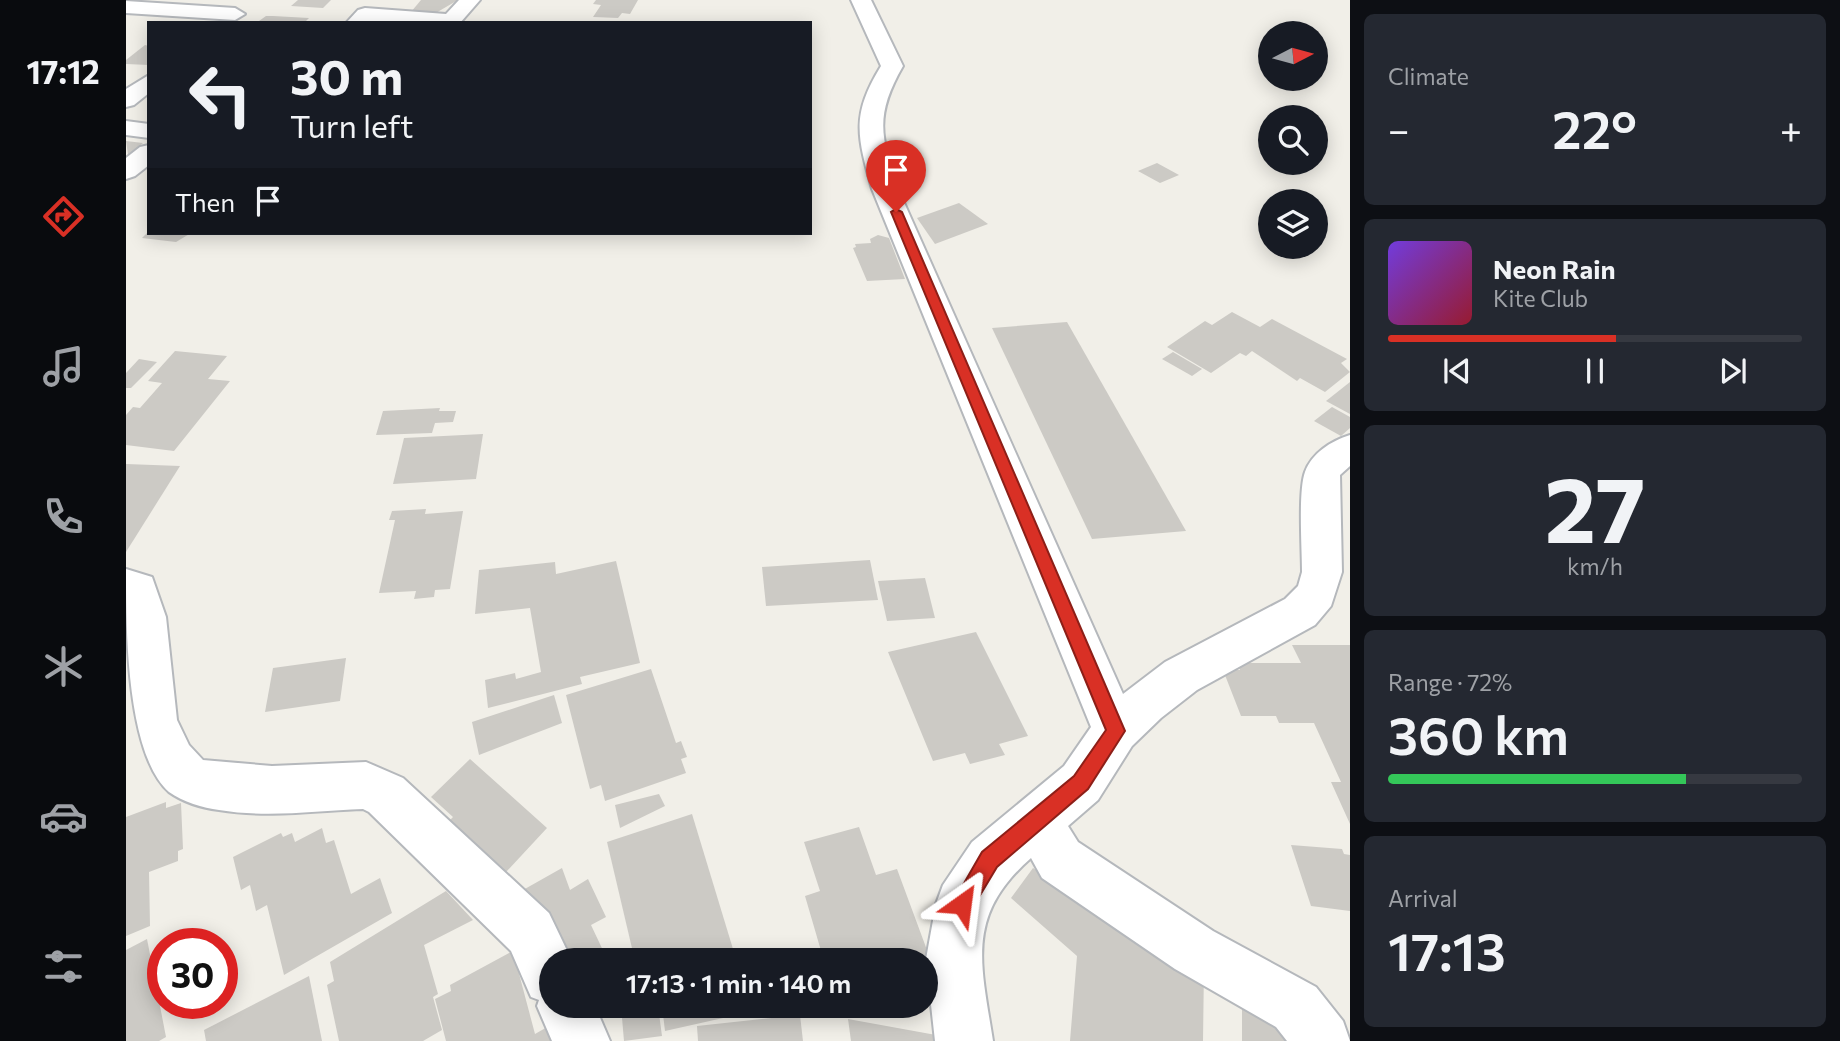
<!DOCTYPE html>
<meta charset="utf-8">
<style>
:root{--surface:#171b24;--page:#242831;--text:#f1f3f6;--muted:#9ea1a6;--line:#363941;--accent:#d93025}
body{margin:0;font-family:Commissioner,sans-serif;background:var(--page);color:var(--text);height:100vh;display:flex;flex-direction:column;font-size:26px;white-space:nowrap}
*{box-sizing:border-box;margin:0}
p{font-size:23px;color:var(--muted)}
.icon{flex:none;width:38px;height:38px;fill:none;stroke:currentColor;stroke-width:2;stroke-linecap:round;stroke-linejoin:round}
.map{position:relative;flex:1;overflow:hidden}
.drawer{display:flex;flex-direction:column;gap:14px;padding:14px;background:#0d0f14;width:490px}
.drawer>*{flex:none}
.hud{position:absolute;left:21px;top:21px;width:665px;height:214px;border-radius:0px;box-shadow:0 4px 18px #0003;background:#171b24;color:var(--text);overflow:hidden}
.needle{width:46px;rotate:84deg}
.fabs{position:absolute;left:1132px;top:21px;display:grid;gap:14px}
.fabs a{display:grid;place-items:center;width:70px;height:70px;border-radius:50%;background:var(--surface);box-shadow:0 4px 18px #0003;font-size:35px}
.speed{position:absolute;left:21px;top:928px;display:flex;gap:14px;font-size:35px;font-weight:700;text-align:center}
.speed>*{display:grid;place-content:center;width:91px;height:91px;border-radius:50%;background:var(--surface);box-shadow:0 4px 18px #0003;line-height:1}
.speed .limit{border:10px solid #d22;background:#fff;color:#111}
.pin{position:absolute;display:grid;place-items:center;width:60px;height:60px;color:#fff;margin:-72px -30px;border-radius:50% 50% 50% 0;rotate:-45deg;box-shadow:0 0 7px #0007}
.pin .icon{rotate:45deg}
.me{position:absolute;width:77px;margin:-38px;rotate:31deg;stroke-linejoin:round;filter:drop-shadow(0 0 5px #0008)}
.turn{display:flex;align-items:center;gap:24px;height:147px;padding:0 28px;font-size:32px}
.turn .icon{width:91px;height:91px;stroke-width:2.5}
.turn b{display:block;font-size:49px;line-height:60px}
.then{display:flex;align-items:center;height:66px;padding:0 28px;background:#0003;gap:14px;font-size:26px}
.big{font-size:52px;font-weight:600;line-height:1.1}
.drawer .tile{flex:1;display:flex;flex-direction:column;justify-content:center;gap:10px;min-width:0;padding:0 24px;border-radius:10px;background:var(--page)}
.drawer .dial{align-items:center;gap:0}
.dial b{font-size:91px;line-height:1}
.song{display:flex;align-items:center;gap:21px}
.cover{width:84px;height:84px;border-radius:10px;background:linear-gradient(135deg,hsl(260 70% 55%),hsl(350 70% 35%))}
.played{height:7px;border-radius:4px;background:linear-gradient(90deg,var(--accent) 55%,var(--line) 55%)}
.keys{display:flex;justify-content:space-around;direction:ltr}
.heat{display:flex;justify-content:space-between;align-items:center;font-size:38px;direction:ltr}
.charge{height:10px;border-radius:5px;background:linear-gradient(90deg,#34c759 72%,var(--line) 0)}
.trip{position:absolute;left:413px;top:948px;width:399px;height:70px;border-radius:35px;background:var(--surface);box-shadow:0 4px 18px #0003;font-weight:600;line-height:70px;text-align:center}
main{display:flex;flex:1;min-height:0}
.tab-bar{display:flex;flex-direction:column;width:126px;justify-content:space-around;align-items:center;background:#090b0e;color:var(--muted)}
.tab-bar .icon{width:49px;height:49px}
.tab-bar .current{color:var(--accent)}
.tab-bar b{font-size:32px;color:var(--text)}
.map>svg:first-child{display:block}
.building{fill:#cccac5}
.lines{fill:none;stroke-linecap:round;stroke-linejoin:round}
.minor-casing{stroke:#b5b8bc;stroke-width:4}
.minor{fill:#fff;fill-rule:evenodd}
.route{fill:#d93025;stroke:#8d1f18;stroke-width:2}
</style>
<main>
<nav class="tab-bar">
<b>17:12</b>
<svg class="icon current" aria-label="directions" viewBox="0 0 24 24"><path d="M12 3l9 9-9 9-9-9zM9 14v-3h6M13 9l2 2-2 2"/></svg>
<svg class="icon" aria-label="music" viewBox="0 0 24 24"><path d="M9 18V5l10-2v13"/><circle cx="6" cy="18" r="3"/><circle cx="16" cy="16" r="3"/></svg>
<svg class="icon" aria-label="phone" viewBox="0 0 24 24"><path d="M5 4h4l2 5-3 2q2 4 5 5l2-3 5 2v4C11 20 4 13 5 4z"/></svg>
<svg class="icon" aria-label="climate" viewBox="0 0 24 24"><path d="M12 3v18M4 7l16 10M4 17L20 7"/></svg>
<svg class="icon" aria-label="car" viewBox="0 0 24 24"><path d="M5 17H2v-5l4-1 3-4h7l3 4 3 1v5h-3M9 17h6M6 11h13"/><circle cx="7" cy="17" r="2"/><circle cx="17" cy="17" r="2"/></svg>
<svg class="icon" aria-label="filters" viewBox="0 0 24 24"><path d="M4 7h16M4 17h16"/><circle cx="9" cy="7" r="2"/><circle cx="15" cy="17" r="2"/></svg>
</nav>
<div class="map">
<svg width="1224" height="1041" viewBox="0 0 1224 1041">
<rect width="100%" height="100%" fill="#f1efe8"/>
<g class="building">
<polygon points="172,0 205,0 197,8 165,6"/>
<polygon points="295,0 332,0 308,14 285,12"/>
<polygon points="470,0 512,0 504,14 496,13 492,18 467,17 475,5 467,4"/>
<polygon points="140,16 147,16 183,18 178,23 133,21"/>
<polygon points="19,45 23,46 23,65 0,64 0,60"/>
<polygon points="0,141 17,143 2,155"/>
<polygon points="1031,163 1053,175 1034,183 1012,171"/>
<polygon points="833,203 862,224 809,244 791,218"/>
<polygon points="21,233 65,233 50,242 16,238"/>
<polygon points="752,235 763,238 779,279 741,281 727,248 730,247 729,244 745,243 744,239"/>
<polygon points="1106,312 1134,327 1146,319 1221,359 1215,363 1224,372 1199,392 1174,378 1171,381 1126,351 1120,356 1114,353 1085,373 1041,347 1079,321 1086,325"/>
<polygon points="941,322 1060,531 966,539 866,328"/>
<polygon points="49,351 101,356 82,379 104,381 48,451 0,445 0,415 7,407 14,408 36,383 22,381"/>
<polygon points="1047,352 1076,369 1066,376 1036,359"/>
<polygon points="13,359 31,362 5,388 0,388 0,373"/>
<polygon points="1224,382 1224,414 1200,401"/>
<polygon points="1206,407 1224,417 1224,428 1215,436 1188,421"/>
<polygon points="314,408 313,411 330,411 327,422 309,423 306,433 250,435 257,411"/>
<polygon points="357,434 350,479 267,484 278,438"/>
<polygon points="0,464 54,466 0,552"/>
<polygon points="300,509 299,514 337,511 324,589 309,590 308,597 288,599 290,591 253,593 269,520 263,520 266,511"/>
<polygon points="744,560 752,600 640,606 636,567"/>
<polygon points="490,561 514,663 454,677 456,684 362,708 359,680 389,673 390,679 415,672 404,608 349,614 353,570 429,562 430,574"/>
<polygon points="799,578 809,618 761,621 752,581"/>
<polygon points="850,632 902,736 873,744 879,755 844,764 839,753 807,761 762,652"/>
<polygon points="1166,645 1224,645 1224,824 1205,782 1215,782 1188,723 1153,723 1150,716 1115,716 1097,670 1114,670 1112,663 1175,663"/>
<polygon points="220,658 214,701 139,712 147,668"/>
<polygon points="525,669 550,743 555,741 561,757 555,759 560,773 479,801 475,785 464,789 440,695"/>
<polygon points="428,695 436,723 353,755 346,722"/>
<polygon points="344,759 421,828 368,885 313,831 327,817 305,797"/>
<polygon points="533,794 539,806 494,828 489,805"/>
<polygon points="40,802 40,808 55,803 57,849 52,851 52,861 23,872 24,926 0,936 0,817"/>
<polygon points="566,814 607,949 575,961 509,961 481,842"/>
<polygon points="733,827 750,875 771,869 808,969 800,971 800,961 698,961 679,896 694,891 678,842"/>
<polygon points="196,828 200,843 208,840 225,894 254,878 266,913 158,975 141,905 130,911 124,885 115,890 107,857 155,833 157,837 166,833 169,842"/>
<polygon points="1165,845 1216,849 1218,854 1224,855 1224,911 1185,906"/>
<polygon points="436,868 444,890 462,879 480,917 465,925 482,961 437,961 397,890"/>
<polygon points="907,868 970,909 1078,967 1077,1041 944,1041 951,956 885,898"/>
<polygon points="320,891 347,920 298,945 312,994 307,997 316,1030 297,1041 213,1041 201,985 208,981 204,962"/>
<polygon points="21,939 40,1037 33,1041 0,1041 0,950"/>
<polygon points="387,951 409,1034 423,1026 428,1041 320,1041 309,999 325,991 324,985"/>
<polygon points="183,976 196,1041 80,1041 78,1030"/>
<polygon points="1116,996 1180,1041 1116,1041"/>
<polygon points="495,1006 532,1006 536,1036 498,1041"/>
<polygon points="536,1006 614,1006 615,1014 539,1031"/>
<polygon points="674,1015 677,1041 572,1041 571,1026"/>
<polygon points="722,1019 810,1035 812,1041 725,1041"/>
</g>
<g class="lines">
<g class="minor-casing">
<g id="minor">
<polygon points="333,0 354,0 334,23 220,23 232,10 239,8 320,14"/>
<path d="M725 0H745L777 66C748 116 755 137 772 189L997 694 1039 662 1159 599 1172 586 1176 572C1176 549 1172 491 1179 472 1186 453 1205 441 1224 435V466L1214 475 1216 572 1205 606 1189 625 1071 690 1035 718 1006 746 972 800 942 826 952 842 1087 931 1190 987 1217 1021 1224 1041H1161L1150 1027 1049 969 916 878 905 858C839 916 855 963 867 1041H809L800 959 810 904 817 885 846 842 938 766 965 727 746 189C731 136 725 115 755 66Z"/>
<polygon points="0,1 109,8 119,14 109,20 0,13"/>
<polygon points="23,75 23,93 8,105 0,107 0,89"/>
<polygon points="0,121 23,124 23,138 0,135"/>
<polygon points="23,145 23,165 9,176 0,179 0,158 14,147"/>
<path d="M0 569 26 577 40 617 51 720 63 745 77 760 146 766 240 762 277 778 423 913 446 961H425V1006H469L484 1041H426L411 1006 413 1000 405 997 385 951 243 812 237 809C189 811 140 818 93 810 77 808 57 802 43 792 0 754 0 627 0 569Z"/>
</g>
</g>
<use href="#minor" class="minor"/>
</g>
<polygon class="route" points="770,209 776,212 999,731 962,789 871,867 844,912 836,915 829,912 826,904 856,852 948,776 980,730 765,212"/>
</svg>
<div class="fabs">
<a><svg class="needle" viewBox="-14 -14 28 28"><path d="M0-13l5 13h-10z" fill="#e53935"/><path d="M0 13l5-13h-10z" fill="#9ea1a6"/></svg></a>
<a><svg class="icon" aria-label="search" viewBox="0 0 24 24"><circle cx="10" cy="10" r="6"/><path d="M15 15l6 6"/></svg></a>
<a><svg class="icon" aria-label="layers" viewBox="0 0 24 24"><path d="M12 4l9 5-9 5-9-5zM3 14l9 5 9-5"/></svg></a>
</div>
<div class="speed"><div class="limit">30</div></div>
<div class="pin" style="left:770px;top:212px;background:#d93025"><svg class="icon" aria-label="arrive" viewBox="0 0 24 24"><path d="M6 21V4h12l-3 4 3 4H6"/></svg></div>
<svg class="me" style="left:836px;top:904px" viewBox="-20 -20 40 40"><path d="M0-17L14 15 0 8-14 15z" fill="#d93025" stroke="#fff" stroke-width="4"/></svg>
<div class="trip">17:13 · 1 min · 140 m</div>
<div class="hud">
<div class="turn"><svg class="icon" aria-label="left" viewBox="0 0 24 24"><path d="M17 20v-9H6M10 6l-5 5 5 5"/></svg><div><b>30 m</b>Turn left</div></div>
<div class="then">Then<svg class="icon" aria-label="arrive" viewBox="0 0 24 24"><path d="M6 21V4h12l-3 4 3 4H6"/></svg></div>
</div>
</div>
<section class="drawer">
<div class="tile"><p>Climate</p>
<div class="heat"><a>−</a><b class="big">22°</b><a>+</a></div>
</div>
<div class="tile">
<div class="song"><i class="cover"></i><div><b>Neon Rain</b><p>Kite Club</p></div></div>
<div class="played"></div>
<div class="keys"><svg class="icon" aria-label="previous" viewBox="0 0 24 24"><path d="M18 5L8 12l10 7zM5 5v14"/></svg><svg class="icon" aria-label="pause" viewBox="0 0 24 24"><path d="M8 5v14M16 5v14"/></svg><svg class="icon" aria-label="next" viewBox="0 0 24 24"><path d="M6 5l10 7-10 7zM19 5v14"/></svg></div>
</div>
<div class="tile dial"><b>27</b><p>km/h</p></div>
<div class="tile"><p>Range · 72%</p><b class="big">360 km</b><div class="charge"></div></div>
<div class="tile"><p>Arrival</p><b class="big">17:13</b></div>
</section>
</main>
